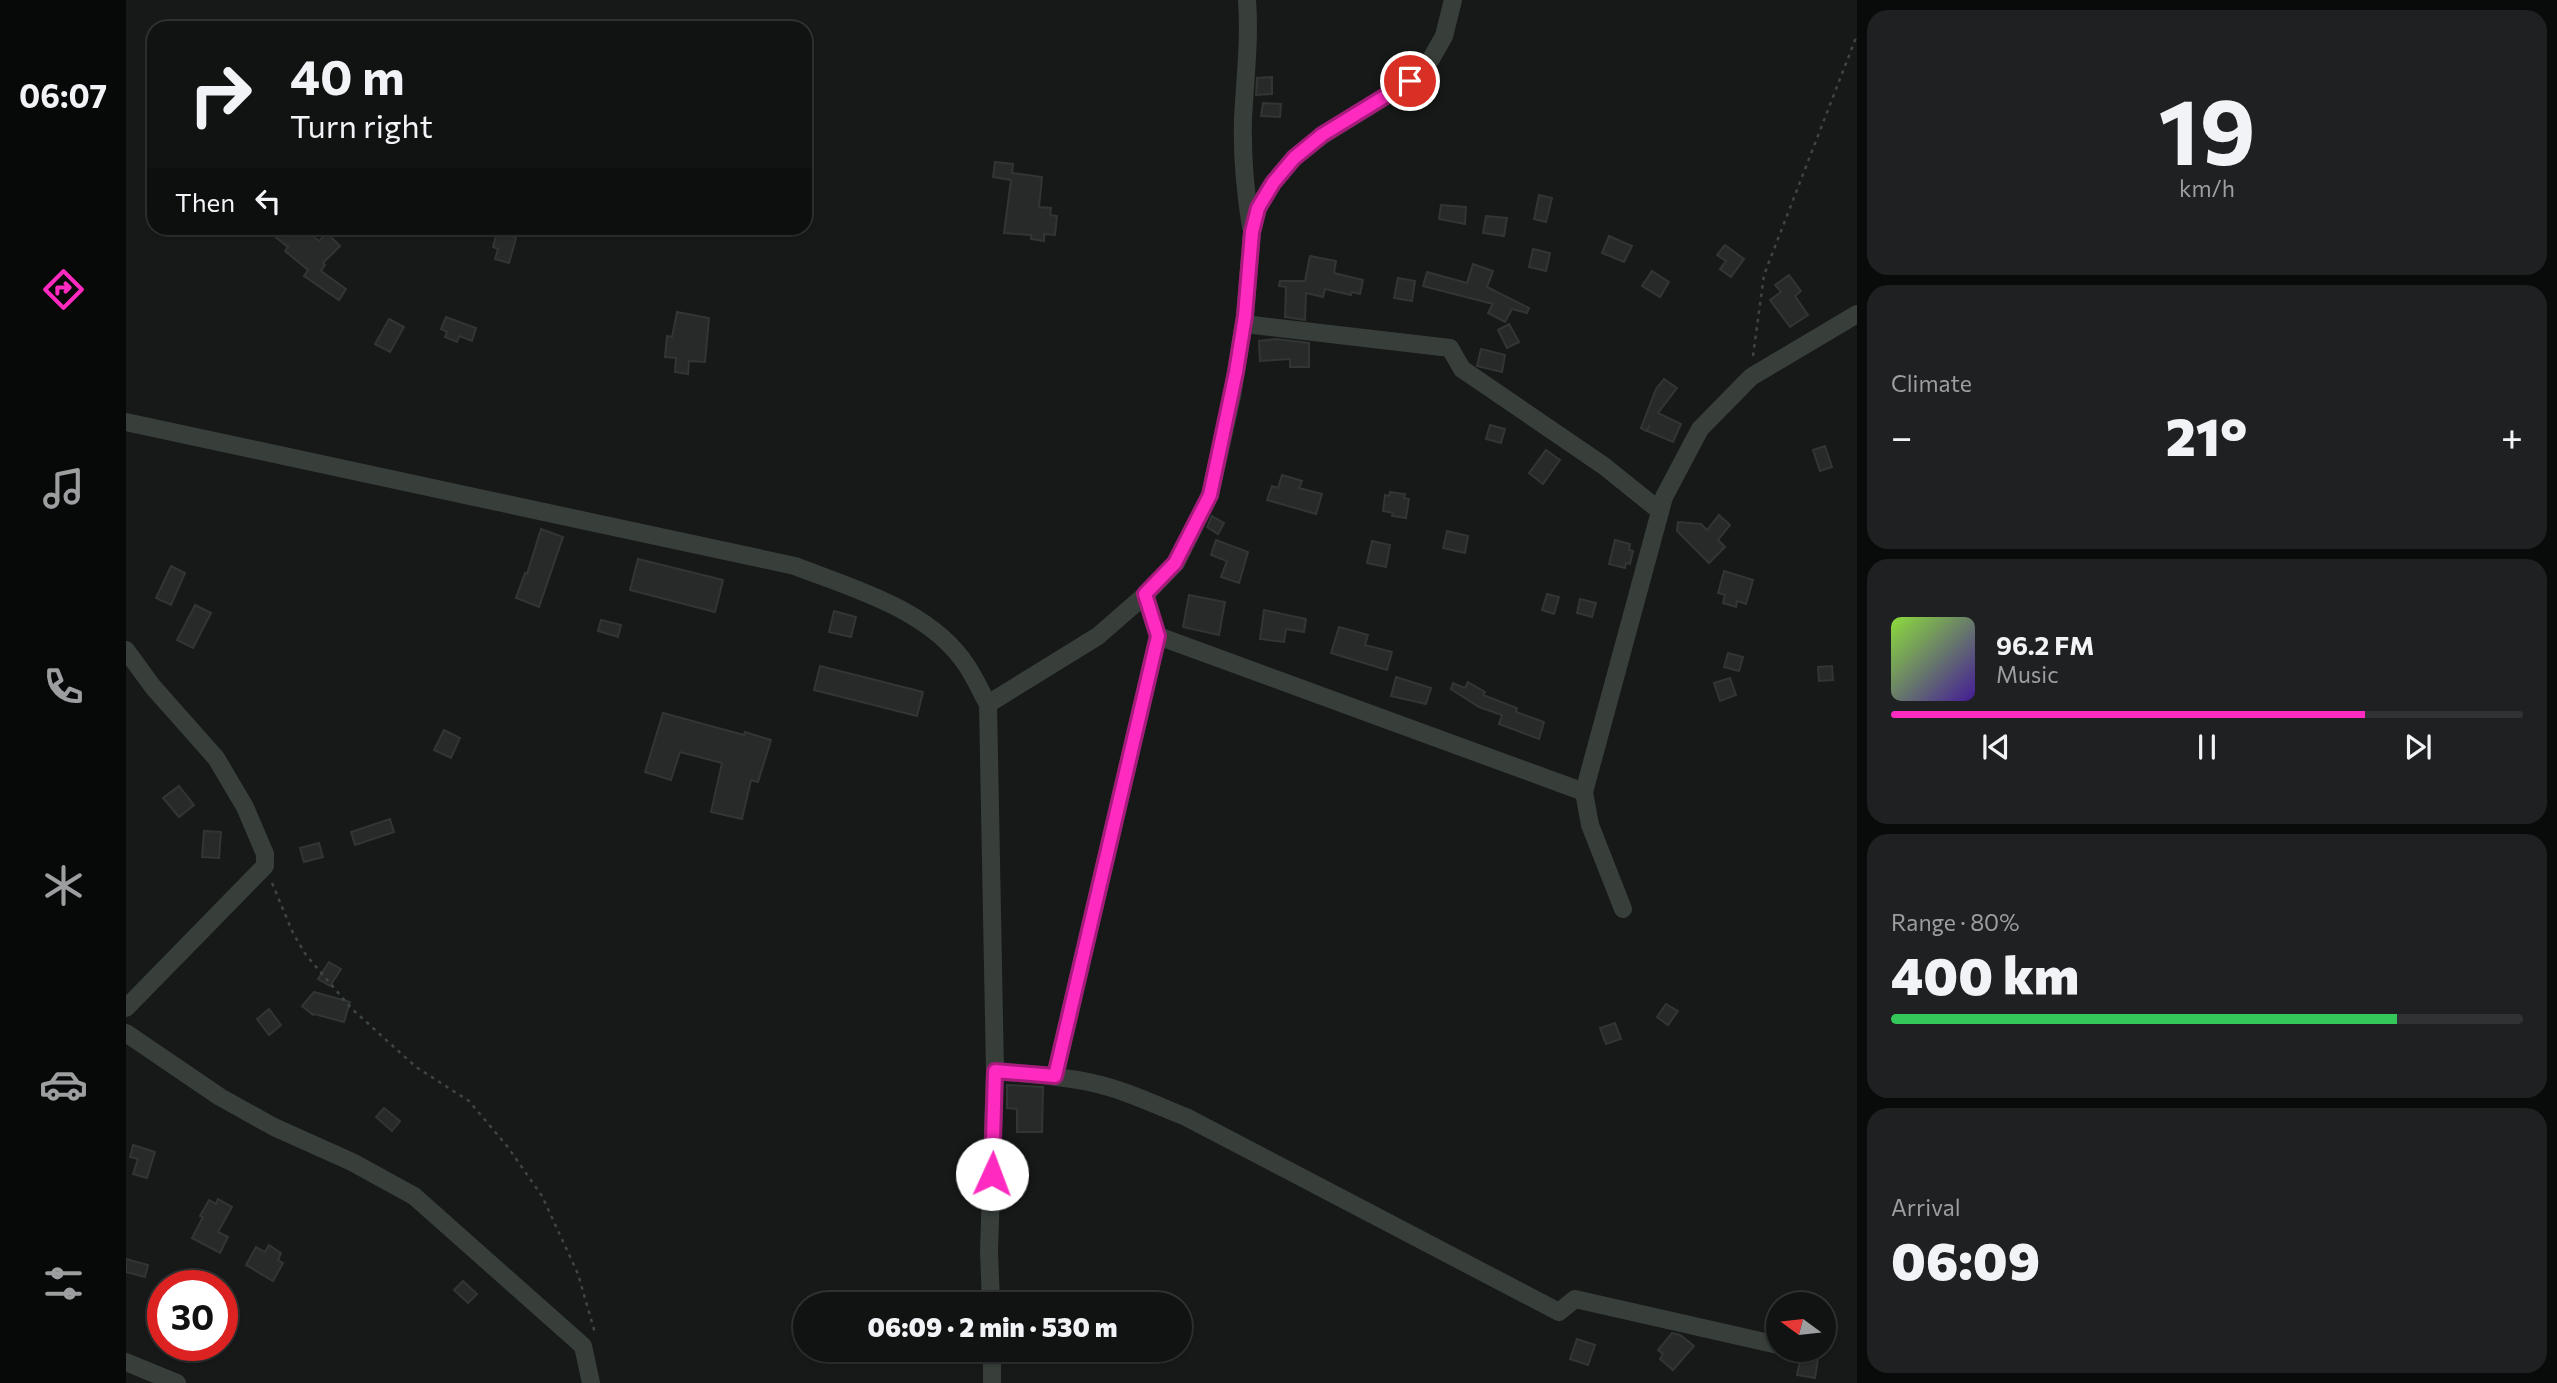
<!DOCTYPE html>
<meta charset="utf-8">
<style>
:root{--surface:#111313;--page:#1e2021;--text:#f1f3f6;--muted:#9c9ea0;--line:#303233;--accent:#ff2abf}
body{margin:0;font-family:Commissioner,sans-serif;background:var(--page);color:var(--text);height:100vh;display:flex;flex-direction:column;font-size:26px;white-space:nowrap}
*{box-sizing:border-box;margin:0}
p{font-size:23px;color:var(--muted)}
.icon{flex:none;width:38px;height:38px;fill:none;stroke:currentColor;stroke-width:2;stroke-linecap:round;stroke-linejoin:round}
.map{position:relative;flex:1;overflow:hidden}
.side{display:flex;flex-direction:column;gap:10px;padding:10px;background:#090a0a;width:700px}
.side>*{flex:none}
.banner{position:absolute;left:21px;top:21px;width:665px;height:214px;border-radius:21px;box-shadow:0 2px 5px #0004,0 0 0 2px var(--line);background:#111313;color:var(--text);overflow:hidden}
.needle{width:46px;rotate:285deg}
.fabs{position:absolute;left:1640px;top:1292px;display:grid;gap:14px}
.fabs a{display:grid;place-items:center;width:70px;height:70px;border-radius:50%;background:var(--surface);box-shadow:0 2px 5px #0004,0 0 0 2px var(--line);font-size:35px}
.speed{position:absolute;left:21px;top:1270px;display:flex;gap:14px;font-size:35px;font-weight:700;text-align:center}
.speed>*{display:grid;place-content:center;width:91px;height:91px;border-radius:50%;background:var(--surface);box-shadow:0 2px 5px #0004,0 0 0 2px var(--line);line-height:1}
.speed .limit{border:10px solid #d22;background:#fff;color:#111}
.pin{position:absolute;display:grid;place-items:center;width:60px;height:60px;color:#fff;margin:-30px;border:4px solid #fff;border-radius:50%;box-shadow:0 2px 7px #0007}
.me{position:absolute;width:77px;margin:-38px;rotate:2deg;stroke-linejoin:round;filter:drop-shadow(0 0 5px #0008)}
.turn{display:flex;align-items:center;gap:24px;height:147px;padding:0 28px;font-size:32px}
.turn .icon{width:91px;height:91px;stroke-width:2.5}
.turn b{display:block;font-size:49px;line-height:60px}
.then{display:flex;align-items:center;height:66px;padding:0 28px;background:#0003;gap:14px;font-size:26px}
.big{font-size:52px;font-weight:800;line-height:1.1}
.side .tile{flex:1;display:flex;flex-direction:column;justify-content:center;gap:10px;min-width:0;padding:0 24px;border-radius:21px;background:var(--page)}
.side .dial{align-items:center;gap:0}
.dial b{font-size:91px;line-height:1}
.song{display:flex;align-items:center;gap:21px}
.cover{width:84px;height:84px;border-radius:10px;background:linear-gradient(135deg,hsl(90 70% 55%),hsl(260 70% 35%))}
.played{height:7px;border-radius:4px;background:linear-gradient(90deg,var(--accent) 75%,var(--line) 75%)}
.keys{display:flex;justify-content:space-around;direction:ltr}
.heat{display:flex;justify-content:space-between;align-items:center;font-size:38px;direction:ltr}
.charge{height:10px;border-radius:5px;background:linear-gradient(90deg,#34c759 80%,var(--line) 0)}
.trip{position:absolute;left:667px;top:1292px;width:399px;height:70px;border-radius:35px;background:var(--surface);box-shadow:0 2px 5px #0004,0 0 0 2px var(--line);font-weight:800;line-height:70px;text-align:center}
main{display:flex;flex:1;min-height:0}
.dock{display:flex;flex-direction:column;width:126px;justify-content:space-around;align-items:center;background:#070808;color:var(--muted)}
.dock .icon{width:49px;height:49px}
.dock .on{color:var(--accent)}
.dock b{font-size:32px;color:var(--text)}
.map>svg:first-child{display:block}
.building{fill:#272a29;stroke:#313534;stroke-width:2}
.lines{fill:none;stroke-linecap:round;stroke-linejoin:round}
.path{stroke:#3e4641;stroke-width:2.5;stroke-dasharray:3.5 5;stroke-linecap:butt}
.street{stroke:#383f3b;stroke-width:18}
.route-casing{stroke:#a61b7c;stroke-width:18}
.route{stroke:#ff2abf;stroke-width:12}
</style>
<main>
<nav class="dock">
<b>06:07</b>
<svg class="icon on" aria-label="directions" viewBox="0 0 24 24"><path d="M12 3l9 9-9 9-9-9zM9 14v-3h6M13 9l2 2-2 2"/></svg>
<svg class="icon" aria-label="music" viewBox="0 0 24 24"><path d="M9 18V5l10-2v13"/><circle cx="6" cy="18" r="3"/><circle cx="16" cy="16" r="3"/></svg>
<svg class="icon" aria-label="phone" viewBox="0 0 24 24"><path d="M5 4h4l2 5-3 2q2 4 5 5l2-3 5 2v4C11 20 4 13 5 4z"/></svg>
<svg class="icon" aria-label="climate" viewBox="0 0 24 24"><path d="M12 3v18M4 7l16 10M4 17L20 7"/></svg>
<svg class="icon" aria-label="car" viewBox="0 0 24 24"><path d="M5 17H2v-5l4-1 3-4h7l3 4 3 1v5h-3M9 17h6M6 11h13"/><circle cx="7" cy="17" r="2"/><circle cx="17" cy="17" r="2"/></svg>
<svg class="icon" aria-label="filters" viewBox="0 0 24 24"><path d="M4 7h16M4 17h16"/><circle cx="9" cy="7" r="2"/><circle cx="15" cy="17" r="2"/></svg>
</nav>
<div class="map">
<svg width="1731" height="1383" viewBox="0 0 1731 1383">
<rect width="100%" height="100%" fill="#171919"/>
<g class="building">
<polygon points="1146,77 1146,94 1130,95 1131,78"/>
<polygon points="1137,103 1155,104 1154,117 1135,116"/>
<polygon points="869,162 887,164 886,173 916,177 913,207 925,208 924,215 931,216 929,235 918,234 918,241 905,239 905,235 878,233 885,180 867,177"/>
<polygon points="1413,195 1426,198 1420,222 1408,219"/>
<polygon points="1315,205 1340,207 1339,224 1313,219"/>
<polygon points="1360,216 1381,218 1378,236 1357,233"/>
<polygon points="138,228 177,228 193,241 201,233 214,246 197,263 199,265 195,271 220,289 213,300 178,276 182,270 159,251 162,247"/>
<polygon points="371,232 390,238 383,263 369,259 372,249 367,247"/>
<polygon points="1483,236 1506,246 1498,262 1476,253"/>
<polygon points="1599,245 1618,259 1605,277 1594,269 1600,261 1591,255"/>
<polygon points="1407,249 1424,253 1420,271 1403,267"/>
<polygon points="1184,256 1210,261 1208,273 1237,280 1234,294 1226,292 1225,295 1199,289 1197,297 1180,293 1179,320 1159,317 1160,287 1153,286 1154,281 1179,281"/>
<polygon points="1347,264 1367,271 1361,287 1403,308 1401,313 1386,309 1379,322 1362,313 1367,304 1297,286 1301,272 1341,283"/>
<polygon points="1526,271 1543,282 1534,297 1516,286"/>
<polygon points="1663,275 1675,291 1669,296 1682,315 1664,327 1644,300 1655,292 1649,285"/>
<polygon points="1272,278 1289,281 1286,301 1268,298"/>
<polygon points="551,312 583,318 579,362 563,361 562,374 549,372 550,358 539,357 541,336 546,337"/>
<polygon points="320,317 350,328 346,341 333,336 331,342 319,337 321,332 315,329"/>
<polygon points="263,319 278,327 264,352 249,344"/>
<polygon points="1383,324 1393,342 1381,348 1372,330"/>
<polygon points="1150,339 1183,343 1183,367 1164,367 1164,359 1134,361 1133,341"/>
<polygon points="1355,349 1379,355 1376,372 1351,366"/>
<polygon points="1538,379 1551,388 1532,413 1555,424 1547,442 1521,431 1524,425 1520,431 1515,428 1530,389"/>
<polygon points="1364,425 1379,429 1375,443 1360,439"/>
<polygon points="1699,446 1706,467 1694,471 1687,450"/>
<polygon points="1420,450 1434,460 1417,484 1403,473"/>
<polygon points="1156,475 1176,481 1173,488 1196,494 1190,514 1141,500 1146,486 1152,488"/>
<polygon points="1264,492 1279,494 1278,498 1283,499 1280,518 1266,516 1267,513 1257,511 1259,495 1263,496"/>
<polygon points="1593,515 1604,525 1592,540 1599,547 1583,563 1551,531 1552,522 1575,524 1581,530"/>
<polygon points="1086,516 1098,523 1092,534 1081,527"/>
<polygon points="415,529 437,537 413,607 390,598 399,573 401,574"/>
<polygon points="1321,531 1342,536 1339,553 1317,548"/>
<polygon points="1090,540 1122,552 1113,583 1095,577 1101,561 1085,555"/>
<polygon points="1489,540 1504,544 1503,550 1507,551 1504,564 1500,563 1499,568 1483,564"/>
<polygon points="1246,541 1264,545 1260,567 1241,563"/>
<polygon points="512,559 597,580 589,612 504,590"/>
<polygon points="45,566 59,573 45,605 30,598"/>
<polygon points="1598,571 1627,580 1620,604 1611,601 1610,607 1597,603 1599,595 1592,593"/>
<polygon points="1421,594 1433,597 1428,614 1416,610"/>
<polygon points="1063,595 1099,602 1093,635 1057,627"/>
<polygon points="1454,599 1470,603 1466,617 1451,613"/>
<polygon points="69,605 85,613 67,648 51,640"/>
<polygon points="1138,610 1180,619 1178,632 1160,629 1158,642 1134,639"/>
<polygon points="708,611 730,617 725,637 703,632"/>
<polygon points="475,620 495,625 492,637 472,631"/>
<polygon points="1213,627 1242,635 1239,645 1266,652 1261,670 1205,653"/>
<polygon points="1602,653 1617,657 1613,671 1598,667"/>
<polygon points="694,666 797,692 791,716 688,690"/>
<polygon points="1706,666 1707,680 1693,681 1692,667"/>
<polygon points="1270,677 1305,688 1300,704 1265,696"/>
<polygon points="1604,678 1610,695 1594,701 1588,683"/>
<polygon points="1342,682 1359,692 1357,695 1391,708 1390,712 1418,722 1413,739 1373,724 1376,715 1353,707 1325,689 1327,683 1339,688"/>
<polygon points="537,713 618,735 619,732 645,740 632,782 625,780 616,819 585,812 596,763 554,752 545,780 519,772"/>
<polygon points="318,730 334,738 325,758 308,750"/>
<polygon points="53,786 68,805 53,817 37,798"/>
<polygon points="264,819 268,832 229,845 225,832"/>
<polygon points="78,831 95,832 93,858 76,857"/>
<polygon points="193,843 197,857 178,862 174,848"/>
<polygon points="203,962 215,969 204,986 192,979"/>
<polygon points="188,992 224,1002 218,1022 188,1014 187,1015 176,1006"/>
<polygon points="1540,1004 1552,1011 1542,1025 1531,1017"/>
<polygon points="143,1009 155,1025 143,1035 131,1019"/>
<polygon points="1489,1023 1495,1039 1480,1044 1474,1028"/>
<polygon points="881,1085 917,1087 916,1132 891,1132 891,1109 881,1108"/>
<polygon points="258,1108 274,1121 266,1131 250,1117"/>
<polygon points="7,1145 29,1152 21,1178 7,1174 12,1159 4,1157"/>
<polygon points="92,1199 106,1207 92,1232 102,1237 94,1253 66,1238 77,1217 74,1216 83,1200 90,1204"/>
<polygon points="143,1245 155,1253 152,1260 157,1263 147,1281 120,1265 130,1247 139,1252"/>
<polygon points="0,1259 22,1265 19,1277 0,1272"/>
<polygon points="337,1281 351,1294 342,1303 328,1290"/>
<polygon points="1546,1333 1554,1335 1568,1346 1547,1370 1534,1359 1537,1354 1532,1350"/>
<polygon points="1451,1339 1469,1345 1462,1365 1444,1359"/>
<polygon points="1675,1355 1692,1359 1689,1378 1671,1375"/>
</g>
<g class="lines">
<g class="path">
<polyline points="1627,356 1638,275 1731,35"/>
<polyline points="146,883 167,933 180,955 226,1009 290,1067 343,1101 381,1146 416,1196 452,1274 469,1333"/>
</g>
<g class="street">
<path d="M1121 0C1124 40 1119 79 1117 119 1116 155 1119 191 1125 227"/>
<polyline points="1118,324 1324,348 1336,369 1478,466 1534,511"/>
<path d="M0 422 669 566C728 589 805 610 841 666 849 678 855 692 862 704L869 1071 863 1251 865 1304"/>
<polyline points="1032,636 1458,792"/>
<polyline points="0,650 27,687 90,758 119,807 139,854 139,866 0,1008"/>
<polyline points="862,704 972,636 1019,595 1050,563 1084,495 1106,396 1119,316 1126,232 1132,208 1147,183 1168,158 1197,135 1284,81 1305,59 1318,36 1327,0"/>
<polyline points="1497,909 1464,825 1458,792 1538,497 1574,429 1625,377 1731,314"/>
<polyline points="0,1033 94,1097 148,1127 226,1162 288,1196 457,1346 465,1383"/>
<path d="M869 1071C902 1074 935 1076 967 1083 999 1090 1030 1105 1060 1117L1433 1312 1449 1299 1652 1345"/>
<polyline points="929,1076 1032,636 1019,595"/>
<polyline points="866,1349 866,1383"/>
<polyline points="0,1362 51,1383"/>
</g>
</g>
<g class="lines">
<g class="route-casing">
<polyline id="route" points="866,1174 869,1071 929,1076 1032,636 1019,594 1049,563 1084,495 1110,372 1119,316 1126,232 1132,208 1147,183 1168,158 1196,135 1284,81"/>
</g>
<use href="#route" class="route"/>
</g>
</svg>
<div class="fabs">
<a><svg class="needle" viewBox="-14 -14 28 28"><path d="M0-13l5 13h-10z" fill="#e53935"/><path d="M0 13l5-13h-10z" fill="#9c9ea0"/></svg></a>
</div>
<div class="speed"><div class="limit">30</div></div>
<div class="pin" style="left:1284px;top:81px;background:#d93025"><svg class="icon" aria-label="arrive" viewBox="0 0 24 24"><path d="M6 21V4h12l-3 4 3 4H6"/></svg></div>
<svg class="me" style="left:866px;top:1174px" viewBox="-20 -20 40 40"><circle r="19" fill="#fff"/><path d="M0-13L10 11 0 6-10 11z" fill="#ff2abf"/></svg>
<div class="trip">06:09 · 2 min · 530 m</div>
<div class="banner">
<div class="turn"><svg class="icon" aria-label="right" viewBox="0 0 24 24"><path d="M7 20v-9h11M14 6l5 5-5 5"/></svg><div><b>40 m</b>Turn right</div></div>
<div class="then">Then<svg class="icon" aria-label="left" viewBox="0 0 24 24"><path d="M17 20v-9H6M10 6l-5 5 5 5"/></svg></div>
</div>
</div>
<section class="side">
<div class="tile dial"><b>19</b><p>km/h</p></div>
<div class="tile"><p>Climate</p>
<div class="heat"><a>−</a><b class="big">21°</b><a>+</a></div>
</div>
<div class="tile">
<div class="song"><i class="cover"></i><div><b>96.2 FM</b><p>Music</p></div></div>
<div class="played"></div>
<div class="keys"><svg class="icon" aria-label="previous" viewBox="0 0 24 24"><path d="M18 5L8 12l10 7zM5 5v14"/></svg><svg class="icon" aria-label="pause" viewBox="0 0 24 24"><path d="M8 5v14M16 5v14"/></svg><svg class="icon" aria-label="next" viewBox="0 0 24 24"><path d="M6 5l10 7-10 7zM19 5v14"/></svg></div>
</div>
<div class="tile"><p>Range · 80%</p><b class="big">400 km</b><div class="charge"></div></div>
<div class="tile"><p>Arrival</p><b class="big">06:09</b></div>
</section>
</main>
